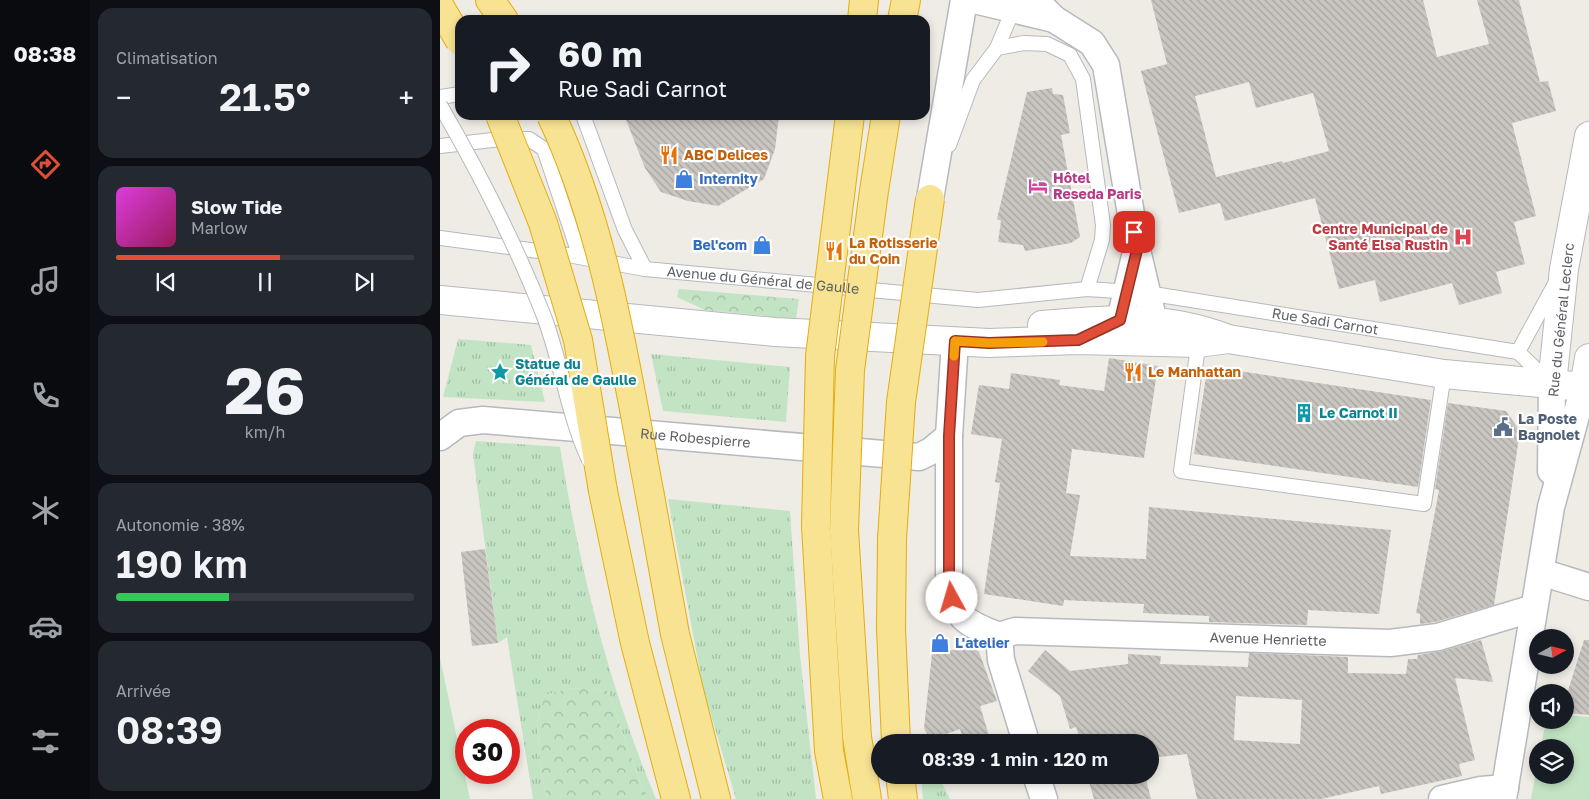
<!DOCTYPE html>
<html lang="fr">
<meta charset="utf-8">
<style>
:root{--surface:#171b24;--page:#242831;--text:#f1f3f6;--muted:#9ea1a6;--line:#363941;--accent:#e04e38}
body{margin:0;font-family:"Golos Text",sans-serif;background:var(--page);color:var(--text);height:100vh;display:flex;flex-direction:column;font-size:19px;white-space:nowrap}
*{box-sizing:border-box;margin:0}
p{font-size:16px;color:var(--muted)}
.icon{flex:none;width:28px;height:28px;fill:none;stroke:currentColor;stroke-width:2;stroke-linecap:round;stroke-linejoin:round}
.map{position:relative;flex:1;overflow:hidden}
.details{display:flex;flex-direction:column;gap:8px;padding:8px;background:#0d0f14;width:350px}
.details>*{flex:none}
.banner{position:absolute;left:15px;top:15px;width:475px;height:105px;border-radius:15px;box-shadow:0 2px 8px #0003;background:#171b24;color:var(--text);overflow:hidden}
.needle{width:32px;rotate:82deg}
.fabs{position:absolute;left:1089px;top:629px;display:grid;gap:10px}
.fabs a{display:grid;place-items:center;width:45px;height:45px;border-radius:50%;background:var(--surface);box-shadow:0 2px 8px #0003;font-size:25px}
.speed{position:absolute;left:15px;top:719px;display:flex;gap:10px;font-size:25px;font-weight:700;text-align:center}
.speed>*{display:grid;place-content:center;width:65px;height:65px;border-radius:50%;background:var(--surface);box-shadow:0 2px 8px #0003;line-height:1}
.speed .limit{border:8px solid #d22;background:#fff;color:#111}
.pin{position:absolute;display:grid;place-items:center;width:42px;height:42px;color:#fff;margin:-21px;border-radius:10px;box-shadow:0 2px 8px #0006}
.me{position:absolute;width:55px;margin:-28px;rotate:354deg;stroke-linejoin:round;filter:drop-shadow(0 0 4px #0008)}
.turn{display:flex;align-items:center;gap:18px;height:105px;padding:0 20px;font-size:22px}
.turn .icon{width:65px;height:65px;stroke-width:2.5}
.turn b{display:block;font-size:35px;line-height:42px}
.big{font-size:38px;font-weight:600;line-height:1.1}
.details .card{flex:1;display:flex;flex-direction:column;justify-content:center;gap:8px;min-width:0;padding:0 18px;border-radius:15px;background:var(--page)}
.details .dial{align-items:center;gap:0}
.dial b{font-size:65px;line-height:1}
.song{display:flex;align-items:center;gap:15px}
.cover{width:60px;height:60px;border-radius:8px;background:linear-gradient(135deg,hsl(300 70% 55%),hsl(330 70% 35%))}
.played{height:5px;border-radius:2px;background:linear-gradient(90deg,var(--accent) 55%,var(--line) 55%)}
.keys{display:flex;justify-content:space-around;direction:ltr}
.heat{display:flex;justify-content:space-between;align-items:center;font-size:28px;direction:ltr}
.charge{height:8px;border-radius:4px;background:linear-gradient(90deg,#34c759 38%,var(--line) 0)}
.trip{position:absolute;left:431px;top:734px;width:288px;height:50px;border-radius:25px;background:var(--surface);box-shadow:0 2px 8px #0003;font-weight:600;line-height:50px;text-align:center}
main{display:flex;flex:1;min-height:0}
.tab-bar{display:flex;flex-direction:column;width:90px;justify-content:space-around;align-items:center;background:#090b0e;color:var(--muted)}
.tab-bar .icon{width:35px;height:35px}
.tab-bar .current{color:var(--accent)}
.tab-bar b{font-size:22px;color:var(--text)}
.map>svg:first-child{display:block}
.grass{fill:url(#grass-tufts)}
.forest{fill:url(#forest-crowns)}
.park{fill:#c2e4c4}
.building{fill:url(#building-back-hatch);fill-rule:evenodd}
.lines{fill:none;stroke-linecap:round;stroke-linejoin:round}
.service-casing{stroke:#b6b9bd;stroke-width:16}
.minor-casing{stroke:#b6b9bd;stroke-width:29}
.tertiary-casing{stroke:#b6b9bd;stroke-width:30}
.motorway-casing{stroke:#e5ad0d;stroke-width:30}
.service{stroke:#fff;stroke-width:14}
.minor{stroke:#fff;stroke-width:26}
.tertiary{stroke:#fff;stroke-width:28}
.motorway{stroke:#f7e392;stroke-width:28}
.service-bridge-casing{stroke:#b6b9bd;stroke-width:16;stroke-linecap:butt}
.motorway-bridge-casing{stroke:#e5ad0d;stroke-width:30;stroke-linecap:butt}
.service-bridge{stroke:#fff;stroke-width:14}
.motorway-bridge{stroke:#f7e392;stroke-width:28}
.route-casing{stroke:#923324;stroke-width:12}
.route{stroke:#e04e38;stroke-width:9}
.slow{stroke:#f59e0b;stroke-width:9}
.labels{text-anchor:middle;stroke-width:4.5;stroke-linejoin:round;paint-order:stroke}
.food-label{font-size:14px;font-weight:bold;fill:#c56008;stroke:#fff;text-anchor:start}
.hotel-label{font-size:14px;font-weight:bold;fill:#b23c85;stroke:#fff;text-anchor:start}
.shop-label{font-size:14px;font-weight:bold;fill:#366cbe;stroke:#fff;text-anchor:start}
.health-label{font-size:14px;font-weight:bold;fill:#be3a42;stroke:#fff;text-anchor:end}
.street-label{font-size:14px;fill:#5c5f64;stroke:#fff}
.culture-label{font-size:14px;font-weight:bold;fill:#0d838f;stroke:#fff;text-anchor:start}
.service-label{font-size:14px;font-weight:bold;fill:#4e5e75;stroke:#fff;text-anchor:start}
</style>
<main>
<nav class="tab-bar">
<b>08:38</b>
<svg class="icon current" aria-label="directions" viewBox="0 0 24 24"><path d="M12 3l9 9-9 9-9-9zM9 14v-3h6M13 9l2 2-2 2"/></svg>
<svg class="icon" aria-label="music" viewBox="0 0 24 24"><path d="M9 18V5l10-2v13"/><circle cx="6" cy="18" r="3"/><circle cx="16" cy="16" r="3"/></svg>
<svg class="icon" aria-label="phone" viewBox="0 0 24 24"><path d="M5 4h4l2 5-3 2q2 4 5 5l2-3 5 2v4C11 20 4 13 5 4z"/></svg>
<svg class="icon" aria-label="climate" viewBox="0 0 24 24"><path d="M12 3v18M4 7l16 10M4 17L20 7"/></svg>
<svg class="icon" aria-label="car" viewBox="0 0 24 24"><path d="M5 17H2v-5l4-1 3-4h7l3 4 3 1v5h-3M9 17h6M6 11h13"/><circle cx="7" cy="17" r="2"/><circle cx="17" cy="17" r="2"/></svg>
<svg class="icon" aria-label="filters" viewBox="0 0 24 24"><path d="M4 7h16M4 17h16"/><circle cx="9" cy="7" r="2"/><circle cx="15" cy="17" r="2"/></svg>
</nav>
<section class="details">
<div class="card"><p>Climatisation</p>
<div class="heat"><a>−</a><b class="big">21.5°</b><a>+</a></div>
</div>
<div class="card">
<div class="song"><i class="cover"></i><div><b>Slow Tide</b><p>Marlow</p></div></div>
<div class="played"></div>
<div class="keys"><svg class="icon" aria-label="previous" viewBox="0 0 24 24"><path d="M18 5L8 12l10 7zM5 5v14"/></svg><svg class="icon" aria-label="pause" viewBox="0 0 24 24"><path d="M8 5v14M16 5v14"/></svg><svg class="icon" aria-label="next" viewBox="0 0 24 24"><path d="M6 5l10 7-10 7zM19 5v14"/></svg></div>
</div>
<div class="card dial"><b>26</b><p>km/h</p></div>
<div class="card"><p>Autonomie · 38%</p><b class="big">190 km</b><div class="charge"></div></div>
<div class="card"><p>Arrivée</p><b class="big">08:39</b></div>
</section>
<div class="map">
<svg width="1149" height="799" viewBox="0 0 1149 799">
<defs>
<pattern id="grass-tufts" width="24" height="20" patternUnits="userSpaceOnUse" patternTransform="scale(1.25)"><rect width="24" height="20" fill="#c2e4c4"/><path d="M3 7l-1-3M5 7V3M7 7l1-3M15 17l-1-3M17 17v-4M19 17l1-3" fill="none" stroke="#a1bca3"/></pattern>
<pattern id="forest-crowns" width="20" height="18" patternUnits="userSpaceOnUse" patternTransform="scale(1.25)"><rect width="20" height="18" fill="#c2e4c4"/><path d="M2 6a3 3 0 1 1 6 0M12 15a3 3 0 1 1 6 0" fill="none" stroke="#a1bca3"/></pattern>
<pattern id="building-back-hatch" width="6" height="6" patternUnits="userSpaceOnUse" patternTransform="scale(1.25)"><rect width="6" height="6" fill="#c9c6c1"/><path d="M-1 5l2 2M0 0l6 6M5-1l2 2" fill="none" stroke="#a6a4a0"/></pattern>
</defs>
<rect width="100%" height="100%" fill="#eeece4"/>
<g class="grass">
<polygon points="18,339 91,345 105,402 3,397"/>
<polygon points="211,354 350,367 346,422 223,411"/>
<path d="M36 441 120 447C139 567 169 687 216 799H206L168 691 132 688 105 695 97 722 101 774 108 799H93L67 637 58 643 33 454Z"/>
<polygon points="228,499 350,511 360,655 376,799 296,799 263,688"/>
<polygon points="481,775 498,775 510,799 483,799"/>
</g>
<g class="forest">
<polygon points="239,289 359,299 356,319 265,310 237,297"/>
<polygon points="132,688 168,691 206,799 108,799 101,774 97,722 105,695"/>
</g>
<g class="park">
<polygon points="0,658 30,799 0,799"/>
<polygon points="1125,715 1149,717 1149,799 1091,799 1097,766 1098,775 1125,775 1125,748 1101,747 1106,720 1125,720"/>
</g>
<g class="building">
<path d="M711 0H983L997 57 1049 44 1037 0H1079L1100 82 1108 81 1116 111 1072 123 1096 216 1074 222 1085 264 1056 272 1062 293 1019 305 1012 283 940 302 935 280 899 289 875 198 785 221 780 203 739 213 701 71 727 64ZM809 82 816 108 873 93 889 151 843 163 842 161 776 177 755 96Z"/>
<polygon points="612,88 613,94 623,95 630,133 621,135 640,237 631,243 585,251 583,245 558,242 561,221 557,219 587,92"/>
<polygon points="184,115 339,115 335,149 324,179 278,206 248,201 221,192 205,168"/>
<polygon points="669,358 718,366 704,458 632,449 626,493 640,495 630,556 706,559 709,507 951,530 939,614 868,610 867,625 769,622 769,616 703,613 704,604 624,600 623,606 544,594 560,483 555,482 562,439 531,434 539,385 569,389 571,373 620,380 619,385 664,391"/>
<polygon points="786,369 991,400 978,487 754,454 766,377 785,380"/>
<polygon points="1008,403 1066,411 1080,431 1054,605 995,622 980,624 980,614 976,613 999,490 995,489"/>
<polygon points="45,549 58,643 32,646 21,552"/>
<path d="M1041 640 1053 682 1015 678 1035 760 1019 764 1022 776 941 794 939 786 881 799H757L747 754 710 758V742H641L636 727 630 729 620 696 588 671 605 650 630 671 688 664V654L721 656 720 664 808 667 809 653 908 657V673L966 674 968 659H977L978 655 1002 651ZM796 696 862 700 860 744 794 740Z"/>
<polygon points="1144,640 1149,640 1149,715 1125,713 1125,700"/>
<polygon points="532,646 539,652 557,701 540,706 551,742 524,742 520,729 490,740 484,728 492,654"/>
<polygon points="647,775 705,775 711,799 654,799"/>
</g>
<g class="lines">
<g class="service-casing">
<g id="service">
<polyline points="557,48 584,43 607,44 630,55 643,79 663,225 662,240 647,289"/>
<polyline points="0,97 20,94"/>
<polyline points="143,115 185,230 205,269"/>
<polyline points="509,145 533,80 557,48 575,5"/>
<polyline points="0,146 61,139 89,139 104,149 140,257"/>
<path id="s1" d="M0 238 128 255 205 269 538 300 647 289 707 293 1078 352 1108 381"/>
<polyline points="759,339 741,471 984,504 1004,374"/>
<polyline points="1078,352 1116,282"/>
</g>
</g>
<g class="minor-casing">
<g id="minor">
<polyline points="534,0 614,19"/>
<polyline points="595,0 614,19 652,43 666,65 697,250 714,322"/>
<polyline points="490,199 524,0"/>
<polyline points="660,330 680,320 695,256"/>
<path d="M515 341 509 436V588C518 621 529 624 559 636"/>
<path id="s2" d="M0 437 19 423 43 420 479 457 491 451 509 436"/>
<polyline points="1111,471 1112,384"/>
<polyline points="1101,572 1149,587"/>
<path id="s3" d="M559 636 575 631 950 643 998 637 1094 608"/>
<polyline points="559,636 561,660 586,742"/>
<polyline points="596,775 604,799"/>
<polyline points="1002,799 1041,790 1065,788"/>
<polyline points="1063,799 1111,507 1144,387 1149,387"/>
</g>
</g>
<g class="tertiary-casing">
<g id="tertiary">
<polyline points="0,300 335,332 549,343 638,340 758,343 788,339"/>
<path d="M602 325C666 319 726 314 788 339L1004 374 1144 387 1149 358"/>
<polyline points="1112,384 1124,269 1149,136"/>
</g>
</g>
<g class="motorway-casing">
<g id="motorway">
<polyline points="50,0 64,20"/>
<polyline points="422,20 424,0"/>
<polyline points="462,20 466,0"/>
<polyline points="163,491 195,643 236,799"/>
<polyline points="210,496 235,634 276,799"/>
<polyline points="376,526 389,751 398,799"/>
<polyline points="404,530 417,737 427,799"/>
<polyline points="452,539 451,629 456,742"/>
<polyline points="460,775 463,799"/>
</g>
</g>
<use href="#service" class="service"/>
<use href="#minor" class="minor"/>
<use href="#tertiary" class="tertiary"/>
<use href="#motorway" class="motorway"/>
<g class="service-bridge-casing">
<path id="service-bridge" d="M0 105C40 174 76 244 105 319 122 366 128 415 149 460"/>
</g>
<g class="motorway-bridge-casing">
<g id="motorway-bridge">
<polyline points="0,7 20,41"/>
<polyline points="60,115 103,223 138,340 163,491"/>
<path d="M111 115C167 233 186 369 210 496"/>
<polyline points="376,526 380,356 410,115"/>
<polyline points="404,530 410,370 434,191 446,115"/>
<polyline points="452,539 461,402 490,199"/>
</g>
</g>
<use href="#service-bridge" class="service-bridge"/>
<use href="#motorway-bridge" class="motorway-bridge"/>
</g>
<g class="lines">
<g class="route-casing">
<polyline id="route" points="512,598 509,588 509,436 515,341 549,343 638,340 680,320 697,250 694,232"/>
</g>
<use href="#route" class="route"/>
<polyline class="slow" points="514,356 515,341 549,343 603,342"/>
</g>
<defs>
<g id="restaurant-bare" transform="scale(1.5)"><path d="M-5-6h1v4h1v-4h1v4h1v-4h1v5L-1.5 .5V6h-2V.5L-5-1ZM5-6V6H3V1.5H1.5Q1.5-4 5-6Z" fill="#e8710a" stroke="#fff" stroke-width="2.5" paint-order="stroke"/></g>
<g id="shop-bare" transform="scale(1.5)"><path d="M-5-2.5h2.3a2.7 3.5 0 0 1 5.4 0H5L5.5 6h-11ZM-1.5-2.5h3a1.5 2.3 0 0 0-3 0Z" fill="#3f7fe0" stroke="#fff" stroke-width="2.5" paint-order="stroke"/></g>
<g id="hotel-bare" transform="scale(1.5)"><path d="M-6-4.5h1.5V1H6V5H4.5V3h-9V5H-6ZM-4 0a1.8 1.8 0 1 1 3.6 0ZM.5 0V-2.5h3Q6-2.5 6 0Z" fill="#d1479c" stroke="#fff" stroke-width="2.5" paint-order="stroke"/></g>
<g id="hospital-bare" transform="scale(1.5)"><path d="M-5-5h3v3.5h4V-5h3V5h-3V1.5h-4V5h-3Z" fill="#e0444e" stroke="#fff" stroke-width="2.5" paint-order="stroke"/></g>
<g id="sight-bare" transform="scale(1.5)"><path d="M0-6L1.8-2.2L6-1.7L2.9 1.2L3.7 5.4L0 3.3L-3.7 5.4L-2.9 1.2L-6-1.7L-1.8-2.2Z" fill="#0f9aa8" stroke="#fff" stroke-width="2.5" paint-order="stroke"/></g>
<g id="building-bare" transform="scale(1.5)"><path d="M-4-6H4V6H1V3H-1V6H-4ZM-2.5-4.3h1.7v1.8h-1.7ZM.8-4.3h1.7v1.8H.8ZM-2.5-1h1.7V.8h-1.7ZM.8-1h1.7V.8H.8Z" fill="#0f9aa8" stroke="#fff" stroke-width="2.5" paint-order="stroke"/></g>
<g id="civic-bare" transform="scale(1.5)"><path d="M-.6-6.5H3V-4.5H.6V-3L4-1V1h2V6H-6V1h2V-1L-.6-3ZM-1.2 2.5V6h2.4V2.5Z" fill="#5c6f8a" stroke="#fff" stroke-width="2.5" paint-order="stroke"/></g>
</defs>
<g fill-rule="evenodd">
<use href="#restaurant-bare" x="229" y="155"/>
<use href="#shop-bare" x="244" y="179"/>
<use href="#hotel-bare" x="598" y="186"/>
<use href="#hospital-bare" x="1023" y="237"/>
<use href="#shop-bare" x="322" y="245"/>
<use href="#restaurant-bare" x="394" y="251"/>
<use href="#sight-bare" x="60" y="372"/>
<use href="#restaurant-bare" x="693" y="372"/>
<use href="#building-bare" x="864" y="413"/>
<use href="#civic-bare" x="1063" y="427"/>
<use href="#shop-bare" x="500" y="643"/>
</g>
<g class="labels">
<g class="food-label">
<text x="244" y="160">ABC Delices</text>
<text x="409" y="248">La Rotisserie<tspan x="409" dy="16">du Coin</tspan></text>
<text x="708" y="377">Le Manhattan</text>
</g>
<g class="hotel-label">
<text x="613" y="183">Hôtel<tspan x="613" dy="16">Reseda Paris</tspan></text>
</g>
<g class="shop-label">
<text x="259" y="184">Internity</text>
<text x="307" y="250" text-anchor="end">Bel'com</text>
<text x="515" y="648">L'atelier</text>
</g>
<g class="health-label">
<text x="1008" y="234">Centre Municipal de<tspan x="1008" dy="16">Santé Elsa Rustin</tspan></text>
</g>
<g class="street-label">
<text dy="5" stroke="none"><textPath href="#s1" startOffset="326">Avenue du Général de Gaulle</textPath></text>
<text transform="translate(1121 320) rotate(-84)" y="5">Rue du Général Leclerc</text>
<text dy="5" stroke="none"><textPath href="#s1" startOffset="892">Rue Sadi Carnot</textPath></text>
<text dy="5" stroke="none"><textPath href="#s2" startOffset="261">Rue Robespierre</textPath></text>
<text dy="5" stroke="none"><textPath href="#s3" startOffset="270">Avenue Henriette</textPath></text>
</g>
<g class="culture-label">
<text x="75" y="369">Statue du<tspan x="75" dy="16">Général de Gaulle</tspan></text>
<text x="879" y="418">Le Carnot II</text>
</g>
<g class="service-label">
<text x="1078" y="424">La Poste<tspan x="1078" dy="16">Bagnolet</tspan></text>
</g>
</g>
</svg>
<div class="fabs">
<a><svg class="needle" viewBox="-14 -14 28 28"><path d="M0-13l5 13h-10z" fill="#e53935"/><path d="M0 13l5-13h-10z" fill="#9ea1a6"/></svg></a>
<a><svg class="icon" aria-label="sound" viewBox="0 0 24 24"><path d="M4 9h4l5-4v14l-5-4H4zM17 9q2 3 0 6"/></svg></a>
<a><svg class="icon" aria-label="layers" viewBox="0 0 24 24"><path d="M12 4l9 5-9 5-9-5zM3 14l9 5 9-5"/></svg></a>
</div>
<div class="speed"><div class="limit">30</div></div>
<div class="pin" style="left:694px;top:232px;background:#d93025"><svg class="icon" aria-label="arrive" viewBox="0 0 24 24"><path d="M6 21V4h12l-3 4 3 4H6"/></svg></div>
<svg class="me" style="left:512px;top:598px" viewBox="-20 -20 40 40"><circle r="19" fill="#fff"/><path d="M0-13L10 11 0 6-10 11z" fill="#e04e38"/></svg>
<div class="trip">08:39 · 1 min · 120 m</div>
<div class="banner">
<div class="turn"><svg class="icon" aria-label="right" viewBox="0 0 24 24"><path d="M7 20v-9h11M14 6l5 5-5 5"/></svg><div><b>60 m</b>Rue Sadi Carnot</div></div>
</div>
</div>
</main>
